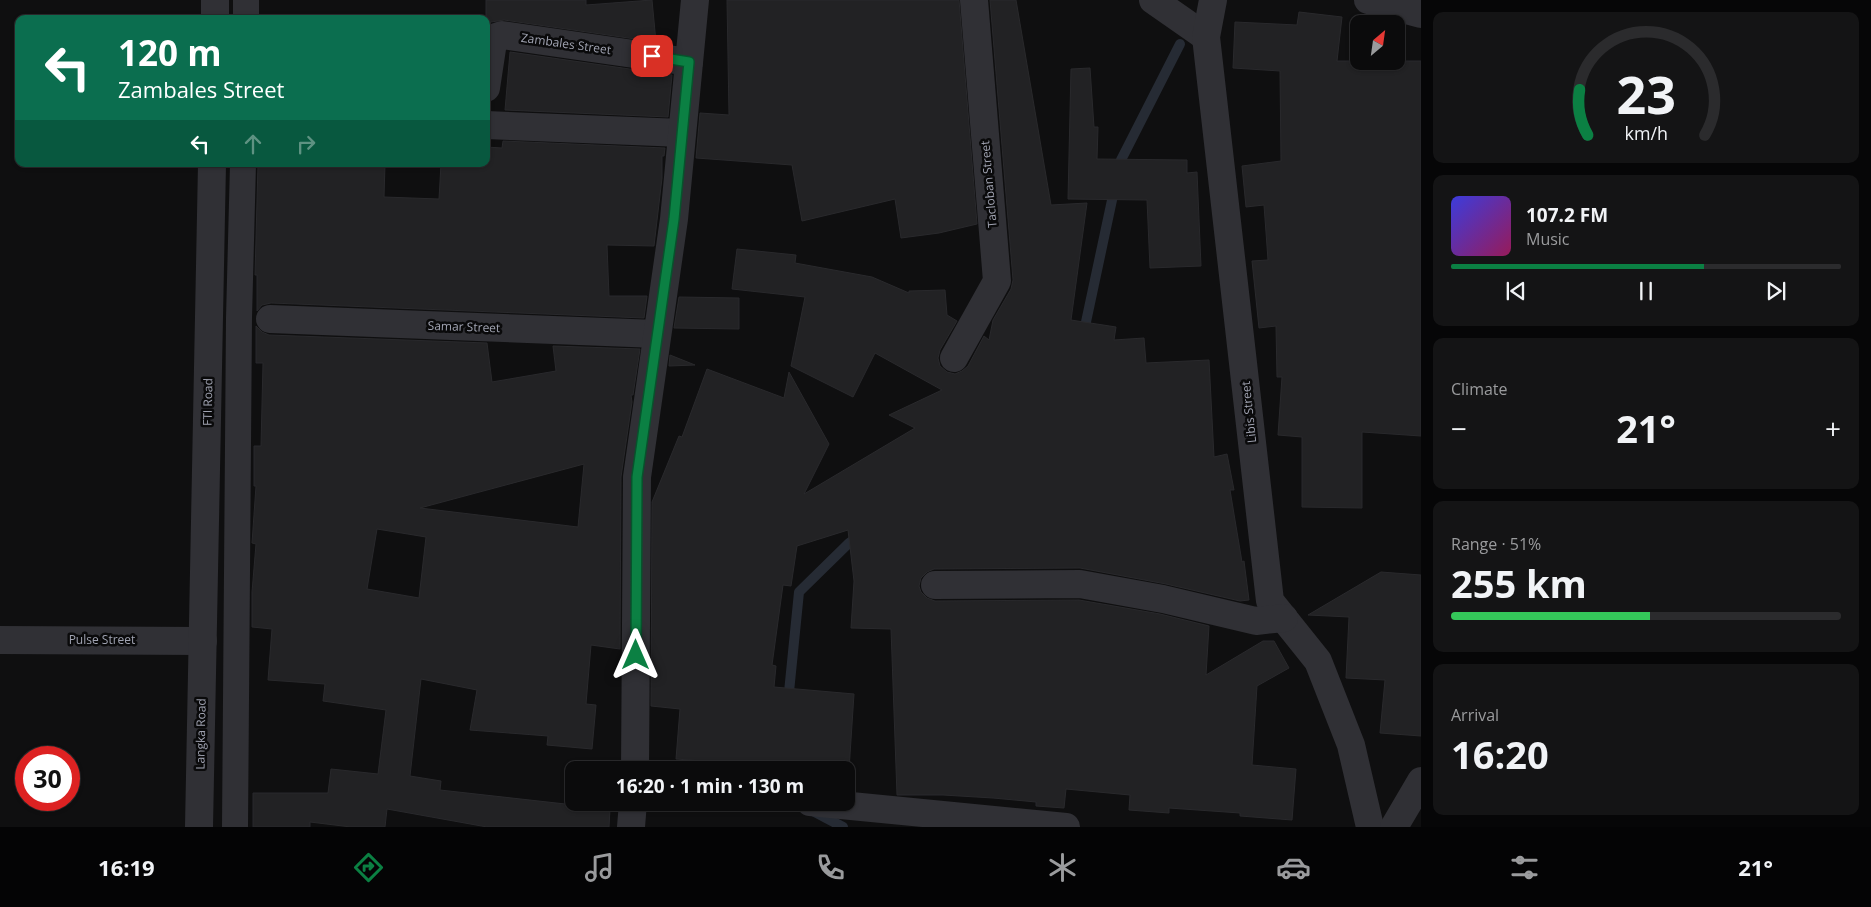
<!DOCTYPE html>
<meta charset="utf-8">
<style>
:root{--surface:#0b0b0c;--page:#141415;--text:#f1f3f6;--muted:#9a9b9d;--line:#2b2b2d;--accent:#0b8043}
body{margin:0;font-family:"Open Sans",sans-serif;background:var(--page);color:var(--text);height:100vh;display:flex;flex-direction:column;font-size:19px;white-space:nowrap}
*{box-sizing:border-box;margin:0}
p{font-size:16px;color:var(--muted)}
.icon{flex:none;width:28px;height:28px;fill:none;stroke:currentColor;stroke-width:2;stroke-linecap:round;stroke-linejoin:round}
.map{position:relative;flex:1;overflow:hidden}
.panel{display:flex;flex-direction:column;gap:12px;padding:12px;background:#060607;width:450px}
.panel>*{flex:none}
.banner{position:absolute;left:15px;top:15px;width:475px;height:152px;border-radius:10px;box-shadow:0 1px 4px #0004,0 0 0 1px var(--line);background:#0b6e4f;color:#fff;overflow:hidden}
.needle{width:32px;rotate:29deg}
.buttons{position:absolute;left:1350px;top:15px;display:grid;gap:10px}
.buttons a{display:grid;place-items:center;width:55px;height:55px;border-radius:10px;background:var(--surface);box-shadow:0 1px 4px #0004,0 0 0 1px var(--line);font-size:25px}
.speed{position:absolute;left:15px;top:746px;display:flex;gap:10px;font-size:25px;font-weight:700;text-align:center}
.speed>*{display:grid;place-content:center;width:65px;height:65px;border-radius:50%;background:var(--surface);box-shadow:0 1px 4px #0004,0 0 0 1px var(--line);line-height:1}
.speed .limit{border:8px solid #d22;background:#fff;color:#111}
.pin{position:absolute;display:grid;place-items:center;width:42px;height:42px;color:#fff;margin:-21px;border-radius:10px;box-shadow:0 2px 8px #0006}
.me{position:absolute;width:55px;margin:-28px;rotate:0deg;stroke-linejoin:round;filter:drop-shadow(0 0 4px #0008)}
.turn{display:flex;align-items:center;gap:18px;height:105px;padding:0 20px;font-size:22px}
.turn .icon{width:65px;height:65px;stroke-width:2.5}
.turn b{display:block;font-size:35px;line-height:42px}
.lanes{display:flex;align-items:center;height:48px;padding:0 20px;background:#0003;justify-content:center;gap:25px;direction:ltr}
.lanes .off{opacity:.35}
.big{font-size:38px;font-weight:700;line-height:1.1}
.panel .widget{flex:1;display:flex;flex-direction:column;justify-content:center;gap:8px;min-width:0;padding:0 18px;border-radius:10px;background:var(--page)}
.panel .dial{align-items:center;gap:0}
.dial svg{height:130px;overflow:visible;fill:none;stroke:var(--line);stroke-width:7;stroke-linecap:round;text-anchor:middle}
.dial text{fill:var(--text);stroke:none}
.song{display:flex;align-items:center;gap:15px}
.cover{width:60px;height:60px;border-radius:8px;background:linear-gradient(135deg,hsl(240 70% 55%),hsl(330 70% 35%))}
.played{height:5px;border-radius:2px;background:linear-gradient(90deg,var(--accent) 65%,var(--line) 65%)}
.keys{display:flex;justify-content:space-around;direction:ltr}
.heat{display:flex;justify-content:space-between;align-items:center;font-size:28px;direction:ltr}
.charge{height:8px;border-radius:4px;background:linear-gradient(90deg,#34c759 51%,var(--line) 0)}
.trip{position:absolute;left:565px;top:761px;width:290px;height:50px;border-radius:10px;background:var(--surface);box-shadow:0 1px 4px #0004,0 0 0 1px var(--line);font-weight:700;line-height:50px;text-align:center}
.tab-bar{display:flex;height:80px;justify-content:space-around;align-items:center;background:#040405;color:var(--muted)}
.tab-bar .icon{width:35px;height:35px}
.tab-bar .current{color:var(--accent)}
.tab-bar b{font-size:22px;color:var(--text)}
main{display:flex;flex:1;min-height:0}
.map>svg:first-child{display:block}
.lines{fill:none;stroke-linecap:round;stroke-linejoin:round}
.stream{stroke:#262b34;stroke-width:10}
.building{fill:#222224;stroke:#29292c;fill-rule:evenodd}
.pedestrian{stroke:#303035;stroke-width:26}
.minor{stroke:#303035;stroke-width:28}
.tertiary{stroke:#303035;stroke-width:28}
.route-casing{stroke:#07532c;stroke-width:12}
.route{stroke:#0b8043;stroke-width:9}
.labels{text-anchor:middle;stroke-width:5;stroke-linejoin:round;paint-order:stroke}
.street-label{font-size:12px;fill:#a0a3b1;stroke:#0a0a0b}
</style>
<main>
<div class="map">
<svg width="1421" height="827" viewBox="0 0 1421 827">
<rect width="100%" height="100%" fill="#0f0f10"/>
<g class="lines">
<g class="stream">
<polyline points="1118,172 1121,160 1180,44"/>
<polyline points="1083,336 1115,186"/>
<polyline points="788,702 799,592 849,543 859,536"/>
<polyline points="813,811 843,827"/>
</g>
</g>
<g class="building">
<polygon points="486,0 586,0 586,5 652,0 656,42 504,20 491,22 486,26"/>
<polygon points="727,0 959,0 977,224 939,233 901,238 895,199 802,221 792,165 696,158 700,113 729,115"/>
<polygon points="990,0 1016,0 1051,205 1087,203 1071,320 1116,327 1114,340 1144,338 1146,363 1209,360 1214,457 1227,454 1234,490 1230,490 1242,562 1244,561 1249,600 1240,601 1166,584 1080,568 934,569 927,572 921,578 919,586 921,592 927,598 935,601 1079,600 1160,614 1209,626 1206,675 1263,641 1274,641 1289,668 1257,686 1252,765 1296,769 1292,820 1240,816 1240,813 1169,808 1169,813 1129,810 1130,795 1066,789 1064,808 1036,806 1036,802 993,798 943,795 897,795 891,629 851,628 854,581 848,530 797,546 791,586 783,585 772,665 776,666 774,687 854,694 849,770 748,770 714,767 715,762 676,759 680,709 651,706 652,502 679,436 682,437 707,369 784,398 789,372 829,444 804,494 915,428 889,415 942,390 875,353 853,397 791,366 805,297 732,289 737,249 796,255 795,263 872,277 909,293 909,291 945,290 947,315 957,321 940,350 938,358 940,366 947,372 955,374 962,371 968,366 984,336 989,340 993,320 1011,289 1013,280"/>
<polygon points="1299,12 1342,17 1337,61 1421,61 1421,436 1362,432 1362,508 1302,507 1302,437 1278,435 1282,377 1277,377 1276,326 1259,328 1252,261 1268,260 1264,205 1246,207 1242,166 1281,161 1280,71 1233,68 1235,22 1297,25"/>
<polygon points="510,52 672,75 668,117 505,110"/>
<polygon points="1090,68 1094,127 1098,127 1097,159 1187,160 1187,173 1197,172 1201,266 1150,268 1147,200 1068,199 1071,69"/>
<polygon points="503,141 665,148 664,156 662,156 662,178 654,246 607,245 609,296 647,296 644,318 271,303 262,305 257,311 257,275 255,275 258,164 385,164 384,197 439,199 441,164 486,164 486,147 502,148"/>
<polygon points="679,297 739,298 739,329 674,328"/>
<path d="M256 326 262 332 269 335 487 343 492 382 556 371 553 346 640 349 633 395H631L632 402 621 477 620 649 591 645 586 704 596 705 592 749 547 745 548 736 470 730 477 690 421 679 410 776 441 781 440 790 610 809 609 827H487L387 809 385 827H351L310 822V827H253V793H328L331 769 378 774 386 710 323 701 325 684 268 680 272 629 252 627V592L256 544 252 543 256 486H254V446H261L263 363H256ZM584 464 578 527 420 508ZM377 529 426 537 419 598 367 589Z"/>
<polygon points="670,355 695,365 669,366"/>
<polygon points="1381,572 1421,575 1421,736 1380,733 1385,680 1346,678 1349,617 1308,615"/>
</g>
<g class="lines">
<g class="pedestrian">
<polyline points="246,19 246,0"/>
<polyline points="235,827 239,318 243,164"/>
</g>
<g class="minor">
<polyline points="1153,0 1206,37"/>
<polyline points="1213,0 1206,37 1270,601 1318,661 1351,745 1370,827"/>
<polyline points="1368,0 1421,14"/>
<polyline points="486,88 493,42 496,37 502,35 689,62"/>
<polyline points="486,125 682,133"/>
<polyline points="270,319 657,334"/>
<polyline points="954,358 997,281 974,0"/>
<polyline points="935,585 1080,584 1163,599 1256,621 1284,618"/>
<polyline points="0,640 203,641"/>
<polyline points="635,770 637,477 674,219 695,0"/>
<polyline points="810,802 1066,827"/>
<polyline points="631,827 633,802"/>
<polyline points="1394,827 1421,781"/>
</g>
<g class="tertiary">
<polyline points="215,19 215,0"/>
<polyline points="199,827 212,164"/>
</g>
</g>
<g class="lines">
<g class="route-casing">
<polyline id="route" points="636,655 637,477 674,219 689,62 652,56"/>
</g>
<use href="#route" class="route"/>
</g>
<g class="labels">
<g class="street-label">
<text transform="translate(566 44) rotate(8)" y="4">Zambales Street</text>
<text transform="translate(989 184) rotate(-95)" y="4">Tacloban Street</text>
<text transform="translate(464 327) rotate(2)" y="4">Samar Street</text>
<text transform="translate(208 402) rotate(-89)" y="4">FTI Road</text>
<text transform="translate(1249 412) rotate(-96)" y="4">Libis Street</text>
<text x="102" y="644">Pulse Street</text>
<text transform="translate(201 734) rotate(-89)" y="4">Langka Road</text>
</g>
</g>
</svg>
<div class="buttons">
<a><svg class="needle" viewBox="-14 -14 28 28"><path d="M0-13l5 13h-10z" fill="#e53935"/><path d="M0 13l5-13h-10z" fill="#9a9b9d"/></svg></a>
</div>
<div class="speed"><div class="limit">30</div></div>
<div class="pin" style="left:652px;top:56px;background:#d93025"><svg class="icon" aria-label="arrive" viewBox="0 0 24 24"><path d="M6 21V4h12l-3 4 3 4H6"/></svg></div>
<svg class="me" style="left:636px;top:655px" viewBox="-20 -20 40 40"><path d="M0-17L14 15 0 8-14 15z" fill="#0b8043" stroke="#fff" stroke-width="4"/></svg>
<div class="trip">16:20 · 1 min · 130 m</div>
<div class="banner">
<div class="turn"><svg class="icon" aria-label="left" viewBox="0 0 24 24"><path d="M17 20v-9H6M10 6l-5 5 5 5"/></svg><div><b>120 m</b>Zambales Street</div></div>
<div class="lanes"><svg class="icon" aria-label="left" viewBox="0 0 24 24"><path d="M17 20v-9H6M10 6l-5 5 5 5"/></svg><svg class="icon off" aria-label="ahead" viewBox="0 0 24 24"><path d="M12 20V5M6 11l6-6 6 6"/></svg><svg class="icon off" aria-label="right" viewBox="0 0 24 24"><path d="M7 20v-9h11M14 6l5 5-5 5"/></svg></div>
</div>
</div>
<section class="panel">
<div class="widget dial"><svg viewBox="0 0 100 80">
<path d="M14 69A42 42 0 1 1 86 69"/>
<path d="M14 69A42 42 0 0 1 9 41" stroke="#0b8043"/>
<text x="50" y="56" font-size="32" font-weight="700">23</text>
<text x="50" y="72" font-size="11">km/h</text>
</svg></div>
<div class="widget">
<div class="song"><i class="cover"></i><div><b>107.2 FM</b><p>Music</p></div></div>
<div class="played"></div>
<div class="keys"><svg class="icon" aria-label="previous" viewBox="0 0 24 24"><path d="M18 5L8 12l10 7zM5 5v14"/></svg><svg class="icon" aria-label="pause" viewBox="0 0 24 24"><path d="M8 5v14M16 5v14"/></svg><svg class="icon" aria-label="next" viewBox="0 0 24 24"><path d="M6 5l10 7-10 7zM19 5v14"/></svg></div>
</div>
<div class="widget"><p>Climate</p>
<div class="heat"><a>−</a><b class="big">21°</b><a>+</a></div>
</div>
<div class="widget"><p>Range · 51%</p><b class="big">255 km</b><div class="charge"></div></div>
<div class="widget"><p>Arrival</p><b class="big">16:20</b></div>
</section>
</main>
<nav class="tab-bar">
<b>16:19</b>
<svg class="icon current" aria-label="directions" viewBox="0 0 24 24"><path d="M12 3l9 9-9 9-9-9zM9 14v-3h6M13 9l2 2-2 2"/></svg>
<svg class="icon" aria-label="music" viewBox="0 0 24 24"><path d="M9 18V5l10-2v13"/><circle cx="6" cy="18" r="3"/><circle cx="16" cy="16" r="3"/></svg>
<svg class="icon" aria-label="phone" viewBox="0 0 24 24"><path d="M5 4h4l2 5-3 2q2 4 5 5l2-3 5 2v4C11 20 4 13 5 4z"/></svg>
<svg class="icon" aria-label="climate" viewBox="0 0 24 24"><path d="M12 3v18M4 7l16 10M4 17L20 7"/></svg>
<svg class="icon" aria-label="car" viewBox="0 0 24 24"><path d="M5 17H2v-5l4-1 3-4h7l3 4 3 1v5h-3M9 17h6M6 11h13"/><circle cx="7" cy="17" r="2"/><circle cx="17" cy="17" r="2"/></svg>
<svg class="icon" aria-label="filters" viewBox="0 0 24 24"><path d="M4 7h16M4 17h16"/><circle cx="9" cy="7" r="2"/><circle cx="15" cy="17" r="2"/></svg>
<b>21°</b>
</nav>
